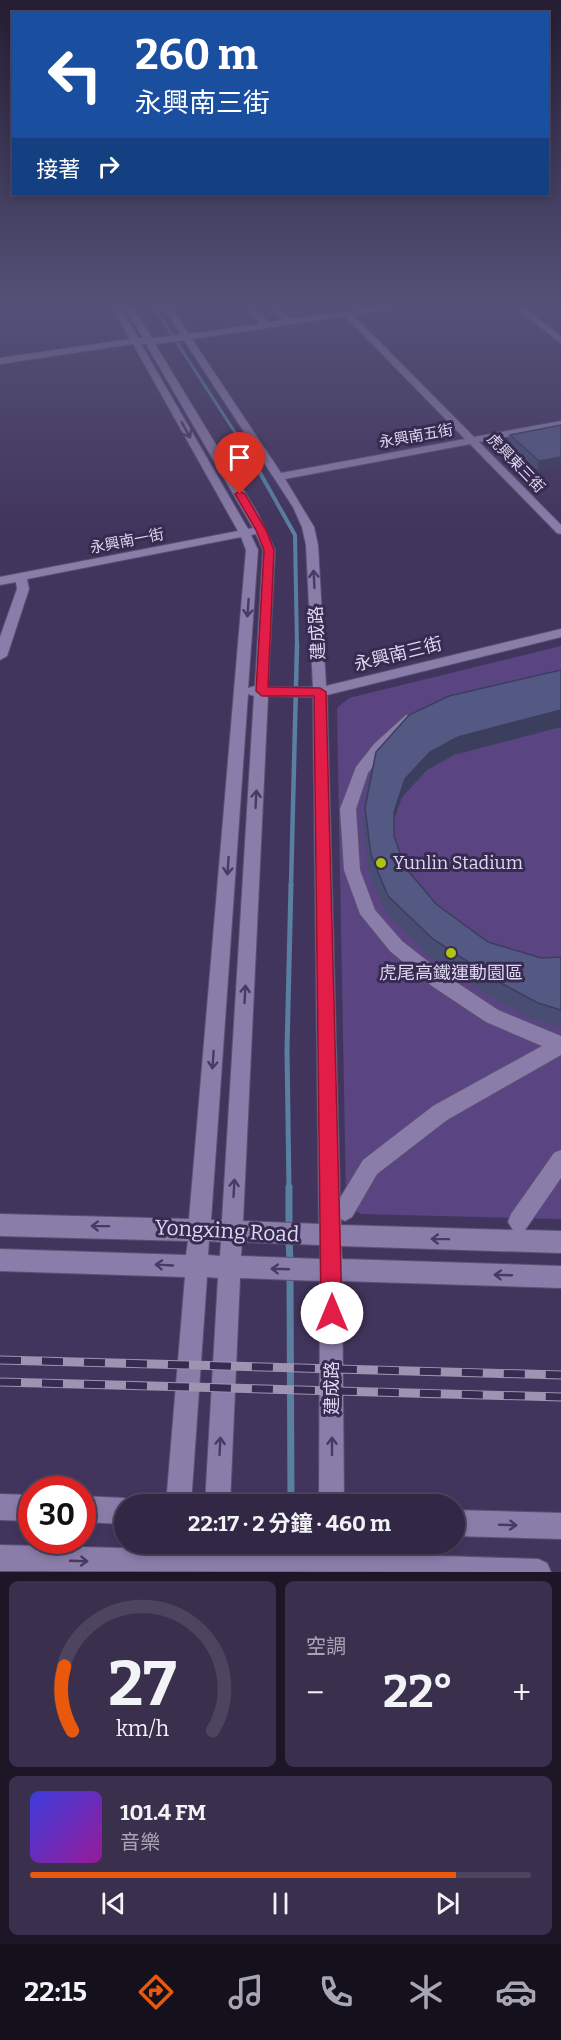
<!DOCTYPE html>
<html lang="zh-TW">
<meta charset="utf-8">
<style>
:root{--surface:#322846;--page:#3a304d;--text:#f1f3f6;--muted:#a8a6b3;--line:#4d445f;--accent:#ea580c}
body{margin:0;font-family:Bitter,"Noto Sans TC",serif;background:var(--page);color:var(--text);height:100vh;display:flex;flex-direction:column;font-size:22px;white-space:nowrap}
*{box-sizing:border-box;margin:0}
p{font-size:20px;color:var(--muted)}
.icon{flex:none;width:33px;height:33px;fill:none;stroke:currentColor;stroke-width:2;stroke-linecap:round;stroke-linejoin:round}
.map{position:relative;height:1572px;overflow:hidden}
.side{display:flex;flex-direction:column;gap:9px;padding:9px;background:#1c1626;flex:1}
.side>*{flex:none}
.top-card{position:absolute;left:12px;top:12px;width:537px;height:183px;border-radius:0px;box-shadow:0 3px 9px #0003,0 0 0 2px var(--line);background:#1a4fa0;color:#fff;overflow:hidden}
.speed{position:absolute;left:18px;top:1476px;display:flex;gap:12px;font-size:30px;font-weight:700;text-align:center}
.speed>*{display:grid;place-content:center;width:78px;height:78px;border-radius:50%;background:var(--surface);box-shadow:0 3px 9px #0003,0 0 0 2px var(--line);line-height:1}
.speed .limit{border:9px solid #d22;background:#fff;color:#111}
.pin{position:absolute;display:grid;place-items:center;width:51px;height:51px;color:#fff;margin:-62px -26px;border-radius:50% 50% 50% 0;rotate:-45deg;box-shadow:0 0 6px #0007}
.pin .icon{rotate:45deg}
.me{position:absolute;width:66px;margin:-33px;rotate:0deg;stroke-linejoin:round;filter:drop-shadow(0 0 4px #0008)}
.turn{display:flex;align-items:center;gap:21px;height:126px;padding:0 24px;font-size:27px}
.turn .icon{width:78px;height:78px;stroke-width:2.5}
.turn b{display:block;font-size:42px;line-height:51px}
.then{display:flex;align-items:center;height:57px;padding:0 24px;background:#0003;gap:12px;font-size:22px}
.big{font-size:45px;font-weight:700;line-height:1.1}
.side .widget{flex:1;display:flex;flex-direction:column;justify-content:center;gap:9px;min-width:0;padding:0 21px;border-radius:9px;background:var(--page)}
.side .dial{align-items:center;gap:0}
.dial svg{height:156px;overflow:visible;fill:none;stroke:var(--line);stroke-width:7;stroke-linecap:round;text-anchor:middle}
.dial text{fill:var(--text);stroke:none}
.song{display:flex;align-items:center;gap:18px}
.cover{width:72px;height:72px;border-radius:9px;background:linear-gradient(135deg,hsl(240 70% 55%),hsl(300 70% 35%))}
.played{height:6px;border-radius:3px;background:linear-gradient(90deg,var(--accent) 85%,var(--line) 85%)}
.keys{display:flex;justify-content:space-around;direction:ltr}
.heat{display:flex;justify-content:space-between;align-items:center;font-size:33px;direction:ltr}
.side .tiles{flex:1;display:grid;gap:9px;grid-template-columns:1fr 1fr}
.widget:last-child{grid-column:span 2}
.trip{position:absolute;left:114px;top:1494px;width:351px;height:60px;border-radius:30px;background:var(--surface);box-shadow:0 3px 9px #0003,0 0 0 2px var(--line);font-weight:700;line-height:60px;text-align:center}
.menu{display:flex;height:96px;justify-content:space-around;align-items:center;background:#14101c;color:var(--muted)}
.menu .icon{width:42px;height:42px}
.menu .on{color:var(--accent)}
.menu b{font-size:27px;color:var(--text)}
.map>svg:first-child{display:block}
.green{fill:#5a4582}
.lines{fill:none;stroke-linecap:round;stroke-linejoin:round}
.stream-far4{stroke:#5980a0;stroke-width:3}
.stream-far3{stroke:#5980a0;stroke-width:4}
.stream-far2{stroke:#5980a0;stroke-width:4.5}
.stream-far1{stroke:#5980a0;stroke-width:5}
.stream{stroke:#5980a0;stroke-width:7}
.minor-casing{stroke:#5c5172;stroke-width:2}
.minor{fill:#8a7da9;fill-rule:evenodd}
.rail-casing{stroke:#9d94b2;stroke-width:9}
.rail{stroke:#382b51;stroke-width:7;stroke-dasharray:21;stroke-linecap:butt}
.wall{fill:#484d71}
.shaded-wall{fill:#3b3e5c}
.building{fill:#545983;stroke:#3b3e5c;stroke-width:1.5}
.oneway{stroke:#483b63}
.route{fill:#e11d48;stroke:#92132f;stroke-width:1.5}
.poi-dot{fill:#adc60d;stroke:#382b51;stroke-width:2}
.labels{text-anchor:middle;stroke-width:6;stroke-linejoin:round;paint-order:stroke}
.far-street-label{font-size:15px;fill:#ded8f0;stroke:#382b51}
.street-label{font-size:18px;fill:#ded8f0;stroke:#382b51}
.poi-label{font-size:18px;fill:#ded8f0;stroke:#382b51;text-anchor:start}
.near-street-label{font-size:21px;fill:#ded8f0;stroke:#382b51}
</style>
<div class="map">
<svg width="561" height="1572" viewBox="0 0 561 1572">
<rect width="100%" height="100%" fill="#42355d"/>
<polygon class="green" points="561,646 561,1219 361,1214 354,1210 346,1197 337,708 349,698"/>
<g class="lines">
<polyline class="stream-far4" points="154,307 251,457"/>
<polyline class="stream-far3" points="250,455 295,535 297,646"/>
<polyline class="stream-far2" points="291,886 297,645"/>
<polyline class="stream-far1" points="289,1189 287,1049 291,884"/>
<g class="stream">
<polyline points="289,1187 289,1229"/>
<polyline points="289,1240 290,1262"/>
<polyline points="290,1276 291,1504"/>
<polyline points="290,1544 290,1557"/>
</g>
<g class="minor-casing">
<g id="minor">
<path d="M112 307H120L138 338H143L125 307H133L152 338 181 335 163 307H171L189 334 260 324 247 307H255L268 322 283 320 271 307H279L291 319 379 307H397L393 309 353 315 474 437 561 421V427L479 442 561 525V534L557 533 470 444 285 479 314 527 318 545 326 686 561 629V637L327 695 340 1198 363 1160 433 1106 542 1046 486 1022 432 986 390 951 360 914 344 870 340 809 356 767 374 744 406 715H416L418 718 384 752 368 773 356 809 360 870 375 910 402 941 444 974 498 1010 561 1036V1055L447 1120 377 1174 352 1217 345 1221 341 1219V1225L513 1230 508 1222 511 1214 554 1153 561 1150V1178L525 1230 561 1231V1253L341 1246 342 1259 561 1266V1288L342 1281 344 1504H319L320 1281 240 1278 230 1504H205L218 1278 207 1277 191 1504H166L185 1277 0 1271V1249L186 1255 188 1241 0 1236V1214L189 1219 246 550 241 537 27 579 29 589 7 656 0 660V637L17 589 16 582 0 585V577L238 531 133 344 0 364V358L130 339ZM345 316 465 439 281 473 192 339ZM184 340 293 507 302 527 306 545 313 687H268L275 550 258 514 155 344ZM141 344H146L253 528 248 529ZM256 534 263 550 255 686 248 688 258 550 251 535ZM248 694 254 696 222 1220H211ZM268 696 313 697 319 1224 243 1221ZM209 1241 221 1242 220 1256 208 1255ZM242 1242 320 1245V1259L241 1256Z"/>
<polygon points="514,307 523,307 561,336 561,343"/>
<polygon points="0,1494 32,1495 32,1521 0,1520"/>
<polygon points="82,1496 124,1498 134,1504 124,1504 124,1524 82,1522"/>
<polygon points="454,1510 561,1513 561,1539 454,1536"/>
<polygon points="163,1544 189,1544 189,1550 203,1550 203,1544 229,1544 229,1551 320,1553 320,1544 346,1544 346,1553 538,1559 547,1563 551,1572 0,1571 0,1545 163,1549"/>
</g>
</g>
<use href="#minor" class="minor"/>
<g class="rail-casing">
<g id="rail">
<polyline points="0,1360 561,1375"/>
<polyline points="0,1382 561,1397"/>
</g>
</g>
<use href="#rail" class="rail"/>
</g>
<g class="wall">
<polygon points="537,307 561,307 561,324"/>
<polygon points="561,425 561,465 537,470 508,443 510,435"/>
<polygon points="376,752 454,755 427,770 402,797 394,821 394,836 405,867 436,904 488,942 541,958 561,957 561,1027 531,1018 493,998 429,956 386,912 369,872 363,826 365,808"/>
</g>
<g class="shaded-wall">
<polygon points="322,307 341,307 322,309"/>
<polygon points="561,457 561,465 537,470 539,461"/>
<polygon points="561,710 561,727 454,755 427,770 402,797 391,829 394,812 405,779 430,752 458,737"/>
</g>
<g class="building">
<polygon points="544,307 561,307 561,320"/>
<polygon points="561,425 561,457 539,461 510,435"/>
<polygon points="561,670 561,710 458,737 430,752 405,779 394,812 394,836 405,867 436,904 488,942 541,958 561,957 561,1010 538,1003 499,982 433,939 388,896 371,855 365,808 376,752 409,715 449,696"/>
</g>
<defs><path id="oneway-shaft" d="M-6 0H5M1.5-3L5.5 0L1.5 3" fill="none" stroke-width="1.6" stroke-linecap="round" stroke-linejoin="round" transform="scale(1.5)"/></defs>
<g class="oneway">
<use href="#oneway-shaft" transform="translate(186 430) rotate(61)"/>
<use href="#oneway-shaft" transform="translate(314 579) rotate(-93)"/>
<use href="#oneway-shaft" transform="translate(248 608) rotate(94)"/>
<use href="#oneway-shaft" transform="translate(256 799) rotate(-87)"/>
<use href="#oneway-shaft" transform="translate(228 866) rotate(94)"/>
<use href="#oneway-shaft" transform="translate(245 994) rotate(-87)"/>
<use href="#oneway-shaft" transform="translate(213 1060) rotate(94)"/>
<use href="#oneway-shaft" transform="translate(234 1188) rotate(-87)"/>
<use href="#oneway-shaft" transform="translate(100 1226) rotate(-179)"/>
<use href="#oneway-shaft" transform="translate(440 1239) rotate(-179)"/>
<use href="#oneway-shaft" transform="translate(164 1265) rotate(-177)"/>
<use href="#oneway-shaft" transform="translate(280 1269) rotate(-178)"/>
<use href="#oneway-shaft" transform="translate(503 1275) rotate(-178)"/>
<use href="#oneway-shaft" transform="translate(220 1446) rotate(-87)"/>
<use href="#oneway-shaft" transform="translate(332 1446) rotate(-90)"/>
<use href="#oneway-shaft" transform="translate(508 1525) rotate(2)"/>
<use href="#oneway-shaft" transform="translate(79 1561) rotate(2)"/>
</g>
<linearGradient id="sky" x2="0" y2="1"><stop stop-color="#241d33"/><stop offset="0.58" stop-color="#545178"/><stop offset="1" stop-color="#545178" stop-opacity="0"/></linearGradient>
<rect width="561" height="527" fill="url(#sky)"/>
<polygon class="route" points="240,491 245,494 266,530 274,550 268,687 320,688 326,692 342,1313 339,1321 332,1324 324,1321 321,1313 314,696 262,696 256,691 264,550 256,530 235,494"/>
<g class="poi-dot">
<circle cx="381" cy="863" r="6"/>
<circle cx="451" cy="953" r="6"/>
</g>
<g class="labels">
<g class="far-street-label">
<text transform="translate(416 436) rotate(-10)" y="5">永興南五街</text>
<text transform="translate(516 463) rotate(46)" y="5">虎興東三街</text>
<text transform="translate(127 541) rotate(-11)" y="5">永興南一街</text>
</g>
<g class="street-label">
<text transform="translate(317 633) rotate(-93)" y="6">建成路</text>
<text transform="translate(398 654) rotate(-14)" y="6">永興南三街</text>
<text transform="translate(332 1388) rotate(-90)" y="6">建成路</text>
</g>
<g class="poi-label">
<text x="393" y="869">Yunlin Stadium</text>
<text x="451" y="979" text-anchor="middle">虎尾高鐵運動園區</text>
</g>
<g class="near-street-label">
<text transform="translate(227 1231) rotate(3)" y="7">Yongxing Road</text>
</g>
</g>
</svg>
<div class="speed"><div class="limit">30</div></div>
<div class="pin" style="left:240px;top:494px;background:#d93025"><svg class="icon" aria-label="arrive" viewBox="0 0 24 24"><path d="M6 21V4h12l-3 4 3 4H6"/></svg></div>
<svg class="me" style="left:332px;top:1313px" viewBox="-20 -20 40 40"><circle r="19" fill="#fff"/><path d="M0-13L10 11 0 6-10 11z" fill="#e11d48"/></svg>
<div class="trip">22:17 · 2 分鐘 · 460 m</div>
<div class="top-card">
<div class="turn"><svg class="icon" aria-label="left" viewBox="0 0 24 24"><path d="M17 20v-9H6M10 6l-5 5 5 5"/></svg><div><b>260 m</b>永興南三街</div></div>
<div class="then">接著<svg class="icon" aria-label="right" viewBox="0 0 24 24"><path d="M7 20v-9h11M14 6l5 5-5 5"/></svg></div>
</div>
</div>
<section class="side">
<div class="tiles">
<div class="widget dial"><svg viewBox="0 0 100 80">
<path d="M14 69A42 42 0 1 1 86 69"/>
<path d="M14 69A42 42 0 0 1 10 36" stroke="#ea580c"/>
<text x="50" y="56" font-size="32" font-weight="700">27</text>
<text x="50" y="72" font-size="11">km/h</text>
</svg></div>
<div class="widget"><p>空調</p>
<div class="heat"><a>−</a><b class="big">22°</b><a>+</a></div>
</div>
<div class="widget">
<div class="song"><i class="cover"></i><div><b>101.4 FM</b><p>音樂</p></div></div>
<div class="played"></div>
<div class="keys"><svg class="icon" aria-label="previous" viewBox="0 0 24 24"><path d="M18 5L8 12l10 7zM5 5v14"/></svg><svg class="icon" aria-label="pause" viewBox="0 0 24 24"><path d="M8 5v14M16 5v14"/></svg><svg class="icon" aria-label="next" viewBox="0 0 24 24"><path d="M6 5l10 7-10 7zM19 5v14"/></svg></div>
</div>
</div>
</section>
<nav class="menu">
<b>22:15</b>
<svg class="icon on" aria-label="directions" viewBox="0 0 24 24"><path d="M12 3l9 9-9 9-9-9zM9 14v-3h6M13 9l2 2-2 2"/></svg>
<svg class="icon" aria-label="music" viewBox="0 0 24 24"><path d="M9 18V5l10-2v13"/><circle cx="6" cy="18" r="3"/><circle cx="16" cy="16" r="3"/></svg>
<svg class="icon" aria-label="phone" viewBox="0 0 24 24"><path d="M5 4h4l2 5-3 2q2 4 5 5l2-3 5 2v4C11 20 4 13 5 4z"/></svg>
<svg class="icon" aria-label="climate" viewBox="0 0 24 24"><path d="M12 3v18M4 7l16 10M4 17L20 7"/></svg>
<svg class="icon" aria-label="car" viewBox="0 0 24 24"><path d="M5 17H2v-5l4-1 3-4h7l3 4 3 1v5h-3M9 17h6M6 11h13"/><circle cx="7" cy="17" r="2"/><circle cx="17" cy="17" r="2"/></svg>
</nav>
